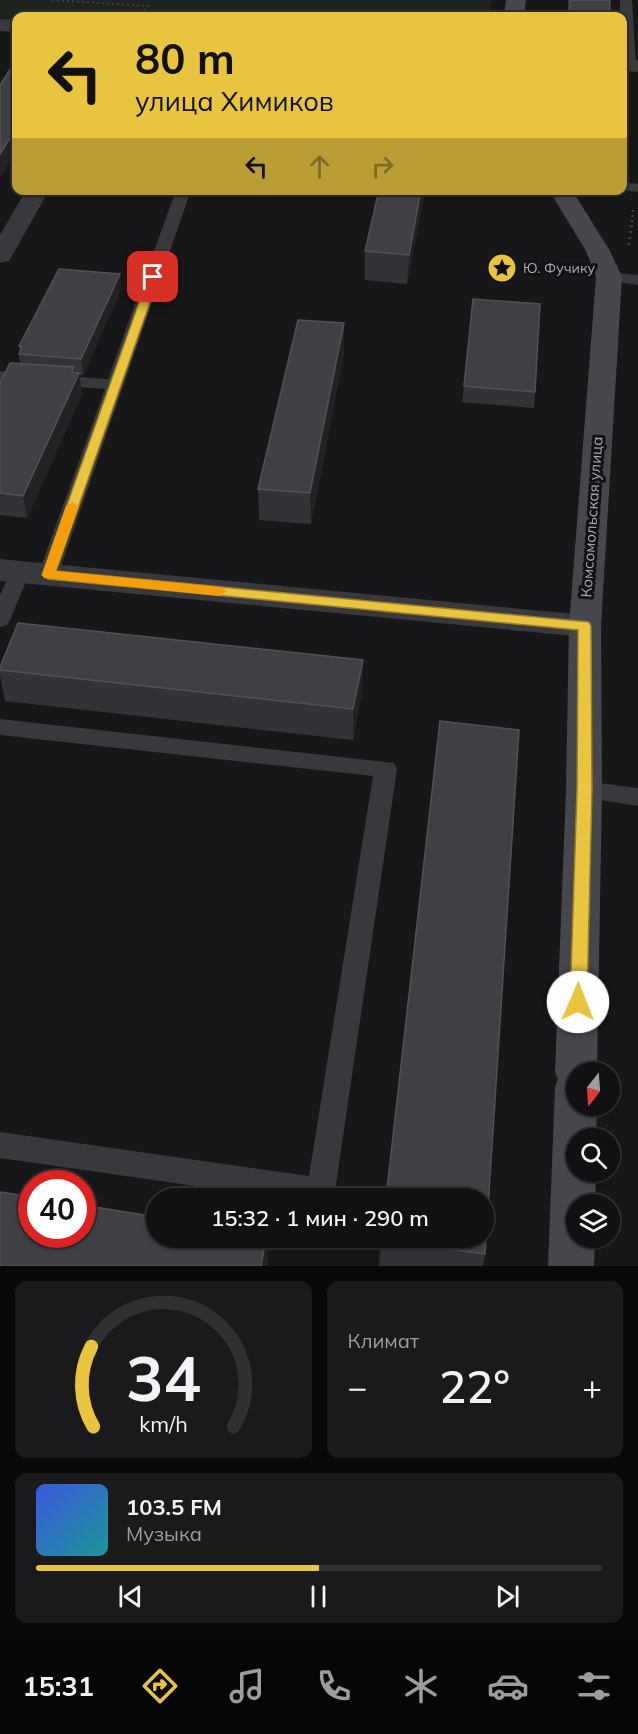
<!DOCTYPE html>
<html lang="ru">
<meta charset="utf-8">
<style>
:root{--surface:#111012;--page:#1a191b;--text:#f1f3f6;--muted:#9c9d9f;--line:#303032;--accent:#e8c43f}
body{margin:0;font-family:Mulish,sans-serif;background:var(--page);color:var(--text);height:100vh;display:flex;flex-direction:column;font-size:22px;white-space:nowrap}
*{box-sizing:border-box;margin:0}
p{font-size:20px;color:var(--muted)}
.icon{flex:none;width:33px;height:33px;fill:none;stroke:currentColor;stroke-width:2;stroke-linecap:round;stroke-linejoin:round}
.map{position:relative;height:1266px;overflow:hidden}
.details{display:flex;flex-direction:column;gap:15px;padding:15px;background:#09090a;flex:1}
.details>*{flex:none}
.hud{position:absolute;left:12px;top:12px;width:615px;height:183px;border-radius:12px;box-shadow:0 2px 4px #0004,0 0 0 2px var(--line);background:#e8c43f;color:#111;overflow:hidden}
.needle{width:39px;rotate:197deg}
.tools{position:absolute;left:566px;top:1062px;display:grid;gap:12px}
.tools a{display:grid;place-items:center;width:54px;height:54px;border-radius:50%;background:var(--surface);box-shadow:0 2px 4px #0004,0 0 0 2px var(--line);font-size:30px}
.speed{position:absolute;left:18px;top:1170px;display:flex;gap:12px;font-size:30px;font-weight:700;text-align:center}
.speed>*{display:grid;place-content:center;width:78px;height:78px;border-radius:50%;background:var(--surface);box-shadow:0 2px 4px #0004,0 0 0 2px var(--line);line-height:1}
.speed .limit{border:9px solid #d22;background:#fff;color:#111}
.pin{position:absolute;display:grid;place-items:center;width:51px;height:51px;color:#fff;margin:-26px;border-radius:12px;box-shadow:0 3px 9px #0006}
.me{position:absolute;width:66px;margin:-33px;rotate:1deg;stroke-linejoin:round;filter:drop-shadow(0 0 4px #0008)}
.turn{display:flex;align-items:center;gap:21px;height:126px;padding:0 24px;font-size:27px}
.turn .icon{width:78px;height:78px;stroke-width:2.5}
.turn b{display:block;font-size:42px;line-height:51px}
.lanes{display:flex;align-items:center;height:57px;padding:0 24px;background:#0003;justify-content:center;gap:30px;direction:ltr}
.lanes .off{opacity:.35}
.big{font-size:45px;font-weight:600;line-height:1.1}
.details .card{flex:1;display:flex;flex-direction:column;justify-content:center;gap:9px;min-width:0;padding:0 21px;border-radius:12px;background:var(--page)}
.details .dial{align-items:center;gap:0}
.dial svg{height:156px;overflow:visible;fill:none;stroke:var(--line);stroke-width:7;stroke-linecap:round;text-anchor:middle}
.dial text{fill:var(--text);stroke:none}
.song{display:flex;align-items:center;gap:18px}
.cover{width:72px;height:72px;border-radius:9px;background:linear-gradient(135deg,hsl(230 70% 55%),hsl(180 70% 35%))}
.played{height:6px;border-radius:3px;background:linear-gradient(90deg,var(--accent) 50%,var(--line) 50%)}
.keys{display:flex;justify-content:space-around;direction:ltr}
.heat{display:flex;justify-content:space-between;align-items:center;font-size:33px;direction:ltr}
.details .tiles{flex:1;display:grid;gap:15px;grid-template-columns:1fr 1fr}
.card:last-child{grid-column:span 2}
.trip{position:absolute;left:146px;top:1188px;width:348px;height:60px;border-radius:30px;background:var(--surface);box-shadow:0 2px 4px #0004,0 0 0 2px var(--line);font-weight:600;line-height:60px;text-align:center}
.menu{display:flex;height:96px;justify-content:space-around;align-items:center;background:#070607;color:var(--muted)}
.menu .icon{width:42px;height:42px}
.menu .on{color:var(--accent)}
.menu b{font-size:27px;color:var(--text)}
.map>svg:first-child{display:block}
.green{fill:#1d231e}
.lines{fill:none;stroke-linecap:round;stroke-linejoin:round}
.path-far1{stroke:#3e3f44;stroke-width:2;stroke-dasharray:2 3;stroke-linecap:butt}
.path{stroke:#3e3f44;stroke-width:3;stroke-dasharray:2 4;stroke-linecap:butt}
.lane{fill:#38383d;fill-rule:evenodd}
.street{fill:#38383d;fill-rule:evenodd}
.secondary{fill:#46474d;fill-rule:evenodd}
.wall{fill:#333236}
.shaded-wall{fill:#222124}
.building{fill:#403f44;stroke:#505056;stroke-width:1.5}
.route{fill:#e8c43f;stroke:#977f29;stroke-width:1.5}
.slow{fill:#f59e0b}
.labels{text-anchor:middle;stroke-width:6;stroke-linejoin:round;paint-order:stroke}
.far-poi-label{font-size:14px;fill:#a9acb7;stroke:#121113;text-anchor:start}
.street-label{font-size:15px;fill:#a9acb7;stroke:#121113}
</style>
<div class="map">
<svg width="638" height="1266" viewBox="0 0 638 1266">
<rect width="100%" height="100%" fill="#171618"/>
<polygon class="green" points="0,0 492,0 489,16 16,16 16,20 0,19"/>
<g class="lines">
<g class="path-far1">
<polyline points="52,0 148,6 140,16"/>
<polyline points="632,222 633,210"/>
</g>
<polyline class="path" points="629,245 632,220"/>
<g class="lane">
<polygon points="620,0 632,0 636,66 629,70 622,66 622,16 620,16"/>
<polygon points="622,182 638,184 638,192 622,190"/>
<polygon points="176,190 191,190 58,575 55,580 48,582 41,580 38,575 105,389 0,381 0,371 108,379"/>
<polygon points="609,272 638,275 638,285 603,280 601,277 603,274"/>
<polygon points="20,565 27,567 30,572 10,620 7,625 0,627 0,595 13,567"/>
<polygon points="0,719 394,763 397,769 335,1191 332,1198 279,1198 0,1158 0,1132 309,1176 373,776 0,735"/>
<polygon points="584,781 638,788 638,806 576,796 572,790 576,784"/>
</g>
<g class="street">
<polygon points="0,19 16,20 16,32 0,31"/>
<polygon points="622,59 638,60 638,72 622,71"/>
<polygon points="26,190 49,190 12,256 9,261 0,263 0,235"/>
<polygon points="0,559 585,615 597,618 601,626 597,634 585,637 0,581"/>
</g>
<g class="secondary">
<polygon points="506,0 526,0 524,16 504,16"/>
<polygon points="549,190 572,190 610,251 622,277 601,626 602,790 597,1072 576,1072 576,1106 597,1106 596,1138 576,1138 576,1172 596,1172 595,1204 576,1204 576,1238 595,1238 594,1266 548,1266 555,1087 558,1079 555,1072 566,790 569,626 596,277 586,251"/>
</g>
</g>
<g class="wall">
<rect x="568" y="0" width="42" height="16"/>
<polygon points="379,190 425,190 407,284 365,280 365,251"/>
<polygon points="121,290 83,375 79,375 82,394 27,518 0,515 0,383 20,363 19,354 20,351 19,346"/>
<polygon points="344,323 344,353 311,524 259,520 258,489"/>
<polygon points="464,386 535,392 534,408 462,402"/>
<polygon points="363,660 362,691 353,740 5,701 0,676 0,667"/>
<polygon points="381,1238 485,1254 483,1266 379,1266"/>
</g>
<g class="shaded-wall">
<polygon points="16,129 16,152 0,178 0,154"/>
<polygon points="421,190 425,190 407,284 409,255"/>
<polygon points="120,274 121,290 83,375 81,359"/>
<polygon points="344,323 344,353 311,524 310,493"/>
<polygon points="74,367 76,380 79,373 82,394 27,518 23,496"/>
<polygon points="363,660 362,691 353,740 353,709"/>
<polygon points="266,1238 267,1238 268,1262 268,1266 261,1266"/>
</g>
<g class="building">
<polygon points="570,0 610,0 610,16 569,16"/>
<polygon points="16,60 16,129 0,154 0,85"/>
<polygon points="379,190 421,190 409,255 365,251"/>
<polygon points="59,269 120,274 81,359 19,354 22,347 19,346"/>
<polygon points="473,299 540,304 535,392 464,386"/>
<polygon points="298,320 344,323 310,493 258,489"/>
<polygon points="10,363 74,367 72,372 79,373 23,496 0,493 0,383"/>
<polygon points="18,623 363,660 353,709 0,670 0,667"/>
<polygon points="440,721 519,730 485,1254 381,1240 381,1238 483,1238 483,1198 386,1198"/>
<polygon points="0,1192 32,1197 32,1234 82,1234 82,1205 156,1217 156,1238 266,1238 261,1266 0,1266"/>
</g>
<polygon class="route" points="153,274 159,277 56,571 589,622 591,626 592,790 587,1002 584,1007 578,1009 572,1007 570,1002 577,790 578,630 48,579 42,575 148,277"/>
<polygon class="slow" points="73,502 79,506 56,571 220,587 227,591 220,596 44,578 42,575 66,506"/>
<defs>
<g id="sight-disc" transform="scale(1.5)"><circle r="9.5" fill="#e8c43f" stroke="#121113"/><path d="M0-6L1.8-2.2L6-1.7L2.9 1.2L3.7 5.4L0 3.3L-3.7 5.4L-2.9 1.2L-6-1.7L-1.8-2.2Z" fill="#111"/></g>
</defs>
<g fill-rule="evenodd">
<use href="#sight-disc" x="502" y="268"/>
</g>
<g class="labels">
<g class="far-poi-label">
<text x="523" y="273">Ю. Фучику</text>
</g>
<g class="street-label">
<text transform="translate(592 517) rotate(-86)" y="5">Комсомольская улица</text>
</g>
</g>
</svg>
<div class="tools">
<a><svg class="needle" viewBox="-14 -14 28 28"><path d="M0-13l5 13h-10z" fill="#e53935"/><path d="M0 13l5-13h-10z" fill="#9c9d9f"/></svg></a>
<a><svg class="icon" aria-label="search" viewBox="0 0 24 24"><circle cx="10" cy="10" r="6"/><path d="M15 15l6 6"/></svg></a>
<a><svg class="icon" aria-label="layers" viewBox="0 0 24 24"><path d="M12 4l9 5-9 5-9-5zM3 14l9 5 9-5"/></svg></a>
</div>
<div class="speed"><div class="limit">40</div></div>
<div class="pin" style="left:153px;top:277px;background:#d93025"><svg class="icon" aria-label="arrive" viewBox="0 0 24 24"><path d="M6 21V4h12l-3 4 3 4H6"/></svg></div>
<svg class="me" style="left:578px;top:1002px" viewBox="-20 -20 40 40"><circle r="19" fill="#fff"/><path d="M0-13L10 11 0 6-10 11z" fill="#e8c43f"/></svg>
<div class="trip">15:32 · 1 мин · 290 m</div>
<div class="hud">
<div class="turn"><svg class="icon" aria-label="left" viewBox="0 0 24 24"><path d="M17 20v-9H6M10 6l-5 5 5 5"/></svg><div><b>80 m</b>улица Химиков</div></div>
<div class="lanes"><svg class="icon" aria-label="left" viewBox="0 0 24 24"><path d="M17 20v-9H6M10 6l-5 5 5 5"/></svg><svg class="icon off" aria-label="ahead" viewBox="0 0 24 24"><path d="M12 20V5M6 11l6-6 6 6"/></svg><svg class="icon off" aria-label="right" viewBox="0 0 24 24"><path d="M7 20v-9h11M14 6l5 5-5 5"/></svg></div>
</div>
</div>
<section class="details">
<div class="tiles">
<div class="card dial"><svg viewBox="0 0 100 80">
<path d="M14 69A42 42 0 1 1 86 69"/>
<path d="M14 69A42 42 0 0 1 13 28" stroke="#e8c43f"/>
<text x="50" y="56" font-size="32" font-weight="700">34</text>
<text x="50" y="72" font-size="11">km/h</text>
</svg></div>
<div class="card"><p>Климат</p>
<div class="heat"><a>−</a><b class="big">22°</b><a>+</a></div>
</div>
<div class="card">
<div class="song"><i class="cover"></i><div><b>103.5 FM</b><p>Музыка</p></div></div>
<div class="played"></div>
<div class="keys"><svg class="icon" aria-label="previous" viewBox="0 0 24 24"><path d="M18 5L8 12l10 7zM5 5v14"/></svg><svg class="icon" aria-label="pause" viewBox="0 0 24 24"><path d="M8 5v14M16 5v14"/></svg><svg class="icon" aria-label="next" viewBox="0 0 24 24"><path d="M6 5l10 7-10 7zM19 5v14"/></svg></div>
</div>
</div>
</section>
<nav class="menu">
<b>15:31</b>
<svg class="icon on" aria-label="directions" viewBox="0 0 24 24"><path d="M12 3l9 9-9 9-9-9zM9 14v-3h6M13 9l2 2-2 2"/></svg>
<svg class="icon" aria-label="music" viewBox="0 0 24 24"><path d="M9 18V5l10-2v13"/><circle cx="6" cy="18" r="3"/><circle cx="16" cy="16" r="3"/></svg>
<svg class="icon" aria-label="phone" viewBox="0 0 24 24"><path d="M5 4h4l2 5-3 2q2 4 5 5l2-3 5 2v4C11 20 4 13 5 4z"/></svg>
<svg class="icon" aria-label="climate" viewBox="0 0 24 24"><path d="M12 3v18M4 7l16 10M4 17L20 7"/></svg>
<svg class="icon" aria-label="car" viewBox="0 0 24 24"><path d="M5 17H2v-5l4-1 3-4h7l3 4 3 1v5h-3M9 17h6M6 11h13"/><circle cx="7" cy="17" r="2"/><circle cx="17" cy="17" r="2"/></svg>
<svg class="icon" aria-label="filters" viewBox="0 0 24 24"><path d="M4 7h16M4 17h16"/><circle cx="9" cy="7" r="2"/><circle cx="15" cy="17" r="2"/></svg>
</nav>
